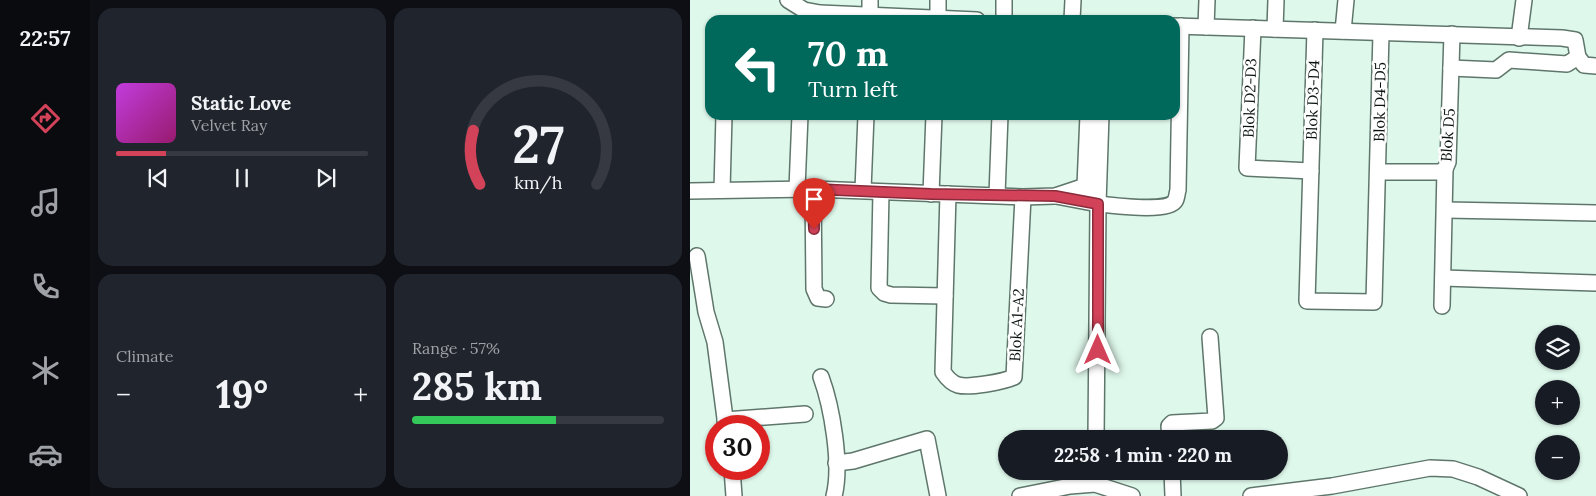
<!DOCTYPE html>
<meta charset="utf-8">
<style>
:root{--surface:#171b24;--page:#20242c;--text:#f1f3f6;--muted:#9ea1a6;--line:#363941;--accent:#d24259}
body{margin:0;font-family:Lora,serif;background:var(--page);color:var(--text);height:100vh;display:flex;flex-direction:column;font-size:19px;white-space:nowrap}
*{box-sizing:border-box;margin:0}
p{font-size:16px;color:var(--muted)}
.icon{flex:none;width:28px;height:28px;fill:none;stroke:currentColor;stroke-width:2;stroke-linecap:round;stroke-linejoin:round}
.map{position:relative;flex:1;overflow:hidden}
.drawer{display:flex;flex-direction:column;gap:8px;padding:8px;background:#0d0f14;width:600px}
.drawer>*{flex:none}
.banner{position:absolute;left:15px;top:15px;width:475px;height:105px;border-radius:15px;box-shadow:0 1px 4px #0004;background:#00695c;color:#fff;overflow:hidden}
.buttons{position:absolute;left:845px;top:325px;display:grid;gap:10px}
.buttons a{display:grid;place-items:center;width:45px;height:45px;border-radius:50%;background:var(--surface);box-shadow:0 1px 4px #0004;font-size:25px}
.speed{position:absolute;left:15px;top:415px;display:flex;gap:10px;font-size:25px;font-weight:700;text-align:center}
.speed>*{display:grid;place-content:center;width:65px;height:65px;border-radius:50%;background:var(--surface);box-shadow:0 1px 4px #0004;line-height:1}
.speed .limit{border:8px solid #d22;background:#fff;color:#111}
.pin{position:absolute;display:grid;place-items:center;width:42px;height:42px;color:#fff;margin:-51px -21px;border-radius:50% 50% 50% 0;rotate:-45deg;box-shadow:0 0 5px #0007}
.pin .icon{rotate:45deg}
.me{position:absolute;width:55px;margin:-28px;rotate:0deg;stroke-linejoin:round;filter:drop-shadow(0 0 4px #0008)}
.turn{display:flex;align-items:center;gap:18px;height:105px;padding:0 20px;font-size:22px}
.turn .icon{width:65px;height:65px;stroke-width:2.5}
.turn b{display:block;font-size:35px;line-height:42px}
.big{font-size:38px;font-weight:800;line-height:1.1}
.drawer .tile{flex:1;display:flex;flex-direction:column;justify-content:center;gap:8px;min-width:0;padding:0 18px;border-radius:15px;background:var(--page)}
.drawer .dial{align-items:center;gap:0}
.dial svg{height:130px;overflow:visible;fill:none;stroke:var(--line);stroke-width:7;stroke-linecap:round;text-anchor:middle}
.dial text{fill:var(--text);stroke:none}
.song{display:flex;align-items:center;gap:15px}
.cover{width:60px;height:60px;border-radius:8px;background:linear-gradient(135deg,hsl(290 70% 55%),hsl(320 70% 35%))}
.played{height:5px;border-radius:2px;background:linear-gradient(90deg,var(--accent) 20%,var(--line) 20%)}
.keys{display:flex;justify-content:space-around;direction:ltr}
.heat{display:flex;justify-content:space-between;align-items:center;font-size:28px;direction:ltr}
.charge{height:8px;border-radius:4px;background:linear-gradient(90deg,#34c759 57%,var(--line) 0)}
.drawer .tiles{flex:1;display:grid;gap:8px;grid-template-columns:repeat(2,1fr)}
.trip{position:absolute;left:308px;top:430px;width:290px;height:50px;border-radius:25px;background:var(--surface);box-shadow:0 1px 4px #0004;font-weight:800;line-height:50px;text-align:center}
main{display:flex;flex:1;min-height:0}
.dock{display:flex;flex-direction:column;width:90px;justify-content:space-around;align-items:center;background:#090b0e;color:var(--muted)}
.dock .icon{width:35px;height:35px}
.dock .selected{color:var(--accent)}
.dock b{font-size:22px;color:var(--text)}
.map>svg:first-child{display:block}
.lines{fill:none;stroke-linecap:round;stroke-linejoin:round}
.minor-casing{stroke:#5f766b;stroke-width:18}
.minor{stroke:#fff;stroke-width:15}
.route-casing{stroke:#882b3a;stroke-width:12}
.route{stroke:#d24259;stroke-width:9}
.labels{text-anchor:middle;stroke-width:5;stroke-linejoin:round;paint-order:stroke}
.street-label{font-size:15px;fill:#09120e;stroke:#fefefe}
</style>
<main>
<nav class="dock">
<b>22:57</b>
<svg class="icon selected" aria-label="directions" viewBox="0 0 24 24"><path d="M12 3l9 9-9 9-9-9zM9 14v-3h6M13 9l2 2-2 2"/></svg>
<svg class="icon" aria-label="music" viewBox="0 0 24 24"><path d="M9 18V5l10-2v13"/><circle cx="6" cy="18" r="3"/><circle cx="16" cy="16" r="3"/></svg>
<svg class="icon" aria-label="phone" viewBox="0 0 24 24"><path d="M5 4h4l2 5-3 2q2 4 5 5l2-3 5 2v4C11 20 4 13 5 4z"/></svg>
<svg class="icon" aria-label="climate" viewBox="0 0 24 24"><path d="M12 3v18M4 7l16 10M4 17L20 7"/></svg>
<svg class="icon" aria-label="car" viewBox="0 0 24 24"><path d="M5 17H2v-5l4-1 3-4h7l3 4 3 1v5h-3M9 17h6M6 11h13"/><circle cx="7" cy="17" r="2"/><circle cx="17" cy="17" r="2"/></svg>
</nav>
<section class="drawer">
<div class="tiles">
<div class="tile">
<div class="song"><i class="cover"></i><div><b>Static Love</b><p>Velvet Ray</p></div></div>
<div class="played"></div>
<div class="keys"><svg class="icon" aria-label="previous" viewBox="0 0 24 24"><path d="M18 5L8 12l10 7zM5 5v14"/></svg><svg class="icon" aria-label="pause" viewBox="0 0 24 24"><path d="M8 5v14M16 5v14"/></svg><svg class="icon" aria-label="next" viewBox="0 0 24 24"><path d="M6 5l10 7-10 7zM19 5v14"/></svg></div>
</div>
<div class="tile dial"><svg viewBox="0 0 100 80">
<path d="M14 69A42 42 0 1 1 86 69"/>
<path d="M14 69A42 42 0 0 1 10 36" stroke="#d24259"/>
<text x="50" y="56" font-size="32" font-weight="700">27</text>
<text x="50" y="72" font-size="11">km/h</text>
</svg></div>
<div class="tile"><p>Climate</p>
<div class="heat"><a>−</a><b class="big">19°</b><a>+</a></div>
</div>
<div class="tile"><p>Range · 57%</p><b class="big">285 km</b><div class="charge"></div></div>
</div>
</section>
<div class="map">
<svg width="906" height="496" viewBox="0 0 906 496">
<rect width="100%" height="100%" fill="#dff8ec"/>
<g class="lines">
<g class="minor-casing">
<g id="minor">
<polyline points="98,0 114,10 130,13 287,20"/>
<polyline points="180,20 180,0"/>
<polyline points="248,20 248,0"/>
<polyline points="314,20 314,0"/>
<polyline points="382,20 383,0"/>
<polyline points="485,26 872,38 885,40 888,57 894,65 906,66"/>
<polyline points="516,27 517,0"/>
<polyline points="563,28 557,168 621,171"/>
<polyline points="585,29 586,0"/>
<polyline points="625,30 617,301 684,302 691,33"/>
<polyline points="653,31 656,0"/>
<polyline points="829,38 834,0"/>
<polyline points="761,68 806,70 819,60 877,64 888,57"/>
<polyline points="398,115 395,186 408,204 406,439"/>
<polyline points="689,172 750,172 755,169 758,162 762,34"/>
<polyline points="107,189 110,115"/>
<polyline points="123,189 124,289 128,298 136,299"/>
<polyline points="32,190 34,115"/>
<polyline points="173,190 176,115"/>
<polyline points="0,191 123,189 333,197 365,196 395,186"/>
<polyline points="191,192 189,288 194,293 201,295 255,296"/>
<polyline points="241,194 244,115"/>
<path d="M258 194 253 372C257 378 261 383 268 385 279 388 313 382 324 377L333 197"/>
<polyline points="307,195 310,115"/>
<polyline points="366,196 408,204 411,115"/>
<path d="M408 204C422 205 478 213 485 201 487 198 487 193 488 190L491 26"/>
<polyline points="755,210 906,213"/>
<polyline points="7,256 16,312 25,342 36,426"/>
<polyline points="753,278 906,283"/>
<polyline points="752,306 755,169"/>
<path d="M131 377C142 407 152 465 144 496"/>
<polyline points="35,420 115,414"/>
<polyline points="480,439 479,426 482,423 522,421 526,418 520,337"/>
<polyline points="146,463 163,461 237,439 248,496"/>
<polyline points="42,469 44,496"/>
<polyline points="482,471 483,496"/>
<polyline points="330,496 380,486 405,484 442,496"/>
<polyline points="561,496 642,486 740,468 763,469 788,477 829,496"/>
</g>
</g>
<use href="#minor" class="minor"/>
</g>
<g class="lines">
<g class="route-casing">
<polyline id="route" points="124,229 123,189 241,194 365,196 408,204 408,350"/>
</g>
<use href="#route" class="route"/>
</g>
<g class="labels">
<g class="street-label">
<text transform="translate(560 98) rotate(-88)" y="5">Blok D2-D3</text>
<text transform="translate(623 100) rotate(-88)" y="5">Blok D3-D4</text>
<text transform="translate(690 102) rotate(-89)" y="5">Blok D4-D5</text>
<text transform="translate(758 135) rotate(-86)" y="5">Blok D5</text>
<text transform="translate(327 325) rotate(-87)" y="5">Blok A1-A2</text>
</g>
</g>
</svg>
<div class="buttons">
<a><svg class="icon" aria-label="layers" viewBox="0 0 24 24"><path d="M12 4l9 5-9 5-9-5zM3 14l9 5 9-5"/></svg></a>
<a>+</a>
<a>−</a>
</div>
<div class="speed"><div class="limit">30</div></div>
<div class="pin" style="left:124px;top:229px;background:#d93025"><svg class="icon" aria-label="arrive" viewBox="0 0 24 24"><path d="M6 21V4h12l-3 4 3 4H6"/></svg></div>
<svg class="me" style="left:408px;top:350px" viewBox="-20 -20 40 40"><path d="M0-17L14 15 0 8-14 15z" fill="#d24259" stroke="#fff" stroke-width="4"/></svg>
<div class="trip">22:58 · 1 min · 220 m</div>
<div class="banner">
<div class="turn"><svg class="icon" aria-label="left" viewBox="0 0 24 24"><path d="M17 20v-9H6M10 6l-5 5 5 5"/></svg><div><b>70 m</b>Turn left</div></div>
</div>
</div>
</main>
